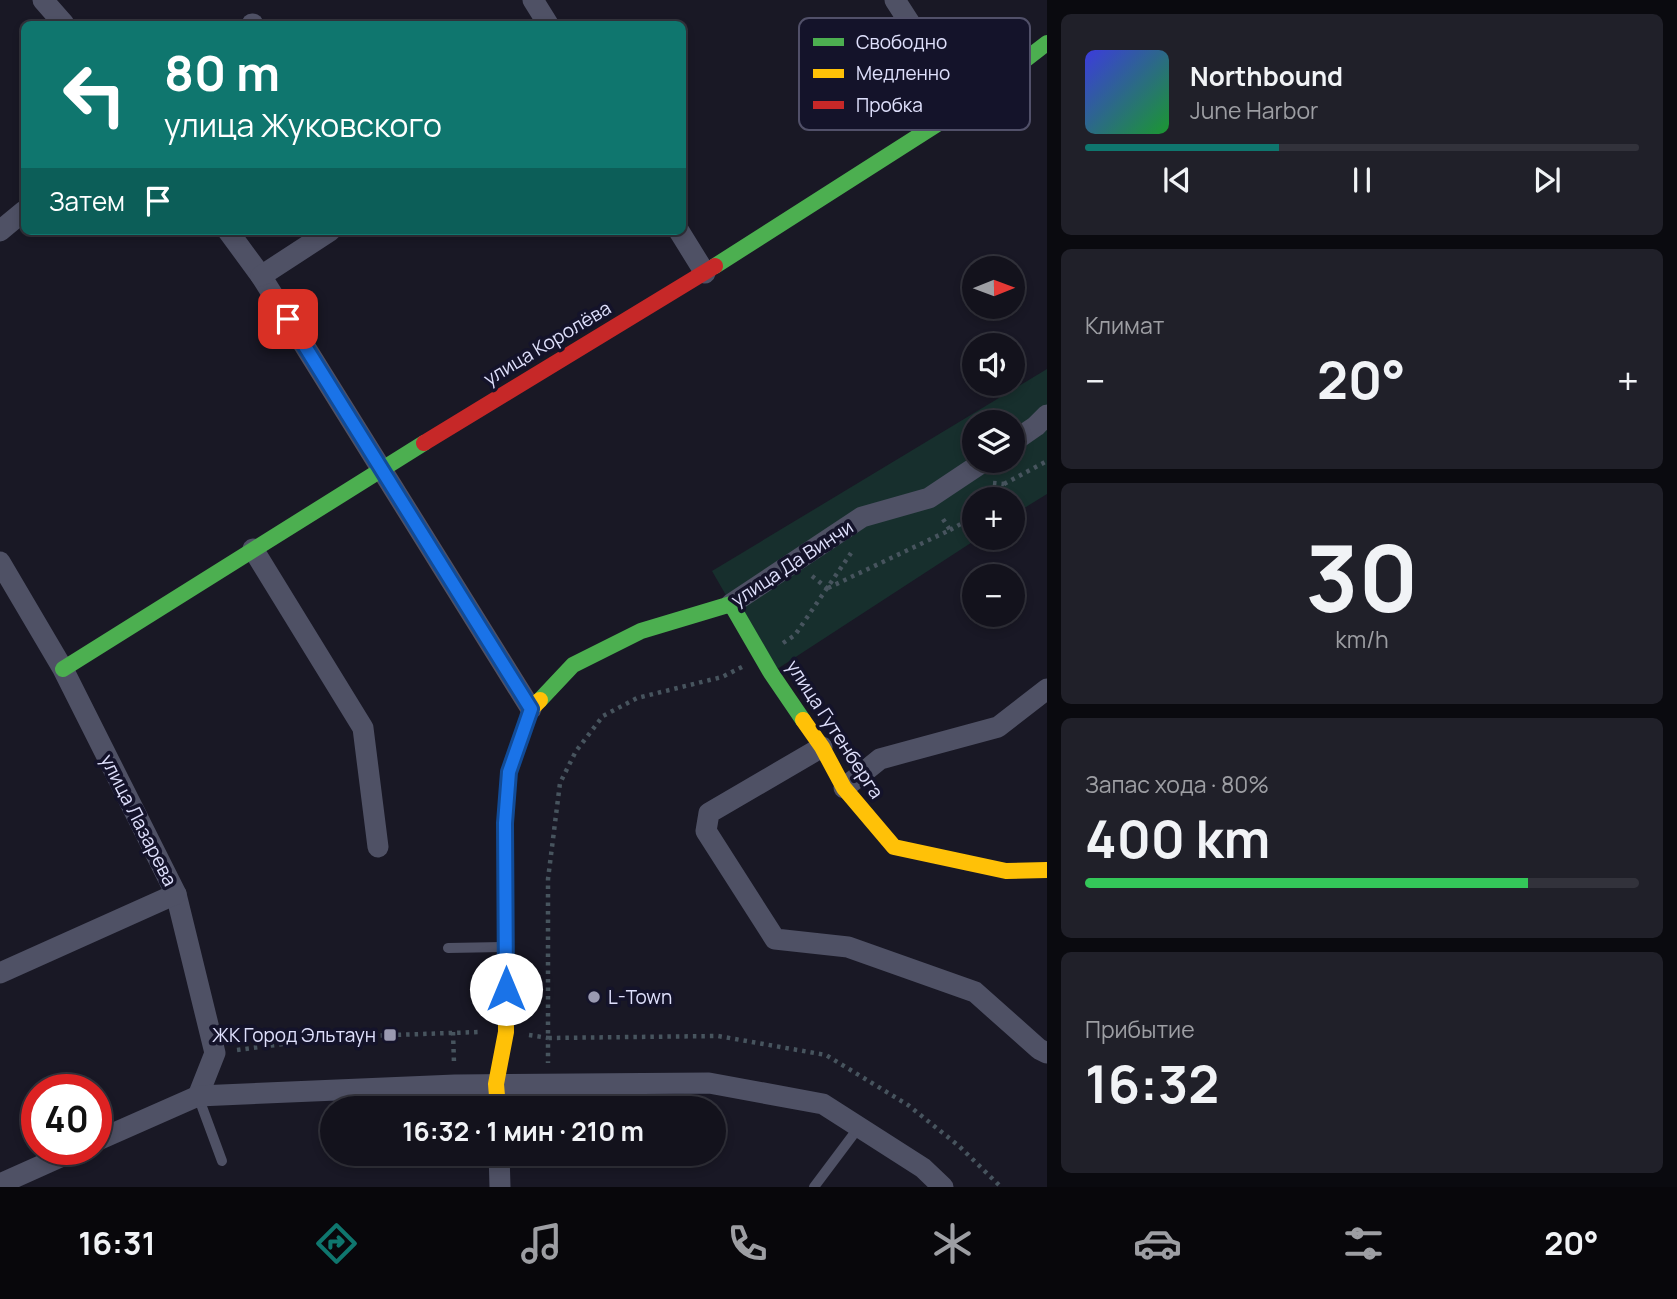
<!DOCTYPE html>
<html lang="ru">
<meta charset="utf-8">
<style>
:root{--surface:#13121c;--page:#202029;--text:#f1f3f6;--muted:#9d9ea3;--line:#32323b;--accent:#0f766e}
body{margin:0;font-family:Manrope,sans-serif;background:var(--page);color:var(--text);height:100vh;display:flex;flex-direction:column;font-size:26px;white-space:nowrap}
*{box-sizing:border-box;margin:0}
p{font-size:23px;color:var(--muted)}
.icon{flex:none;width:38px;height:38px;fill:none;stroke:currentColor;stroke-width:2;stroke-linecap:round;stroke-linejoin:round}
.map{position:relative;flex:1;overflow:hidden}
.sheet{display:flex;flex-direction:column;gap:14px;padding:14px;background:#0a0a0f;width:630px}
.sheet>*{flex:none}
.guide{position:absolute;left:21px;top:21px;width:665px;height:214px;border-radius:10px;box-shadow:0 4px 10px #0003,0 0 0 2px var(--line);background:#0f766e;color:#fff;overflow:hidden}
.needle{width:46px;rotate:89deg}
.tools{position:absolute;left:962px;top:256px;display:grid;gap:14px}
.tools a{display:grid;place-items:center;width:63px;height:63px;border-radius:50%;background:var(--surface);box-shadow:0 4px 10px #0003,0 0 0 2px var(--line);font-size:35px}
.speed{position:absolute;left:21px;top:1074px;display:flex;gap:14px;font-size:35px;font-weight:700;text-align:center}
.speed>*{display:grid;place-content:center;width:91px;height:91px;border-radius:50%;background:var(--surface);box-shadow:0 4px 10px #0003,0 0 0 2px var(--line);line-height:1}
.speed .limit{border:10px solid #d22;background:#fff;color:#111}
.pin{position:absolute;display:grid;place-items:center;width:60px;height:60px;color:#fff;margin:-30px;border-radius:14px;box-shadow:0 4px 10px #0006}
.me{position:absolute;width:77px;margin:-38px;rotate:0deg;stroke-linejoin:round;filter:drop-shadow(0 0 5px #0008)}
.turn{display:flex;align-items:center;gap:24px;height:147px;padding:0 28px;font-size:32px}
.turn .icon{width:91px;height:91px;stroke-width:2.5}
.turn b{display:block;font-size:49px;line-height:60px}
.then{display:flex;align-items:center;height:66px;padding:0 28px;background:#0003;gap:14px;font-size:26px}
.big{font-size:52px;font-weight:700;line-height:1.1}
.sheet .card{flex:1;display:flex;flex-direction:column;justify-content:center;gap:10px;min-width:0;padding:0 24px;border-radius:10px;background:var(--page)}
.sheet .dial{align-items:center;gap:0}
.dial b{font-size:91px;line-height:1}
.song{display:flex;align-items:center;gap:21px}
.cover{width:84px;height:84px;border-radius:10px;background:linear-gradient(135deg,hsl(240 70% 55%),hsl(130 70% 35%))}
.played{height:7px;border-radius:4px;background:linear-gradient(90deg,var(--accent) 35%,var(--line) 35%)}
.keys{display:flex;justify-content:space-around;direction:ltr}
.heat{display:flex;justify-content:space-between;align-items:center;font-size:38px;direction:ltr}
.charge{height:10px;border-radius:5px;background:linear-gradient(90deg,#34c759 80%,var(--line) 0)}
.trip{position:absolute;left:320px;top:1096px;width:406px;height:70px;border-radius:35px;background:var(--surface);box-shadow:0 4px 10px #0003,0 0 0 2px var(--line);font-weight:700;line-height:70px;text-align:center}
.menu{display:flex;height:112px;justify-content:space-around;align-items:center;background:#08070b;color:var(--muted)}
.menu .icon{width:49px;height:49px}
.menu .current{color:var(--accent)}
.menu b{font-size:32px;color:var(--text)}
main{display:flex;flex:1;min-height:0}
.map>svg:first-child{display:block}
.green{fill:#172f2d;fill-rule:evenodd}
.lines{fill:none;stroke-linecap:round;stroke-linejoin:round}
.path{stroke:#47545e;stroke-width:4.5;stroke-dasharray:3.5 5;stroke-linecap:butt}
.lane{stroke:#4f5165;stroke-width:10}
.street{stroke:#4f5165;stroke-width:21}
.fast{stroke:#4caf50;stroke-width:16}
.slow{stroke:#ffc107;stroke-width:16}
.jam{stroke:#c62828;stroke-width:16}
.route-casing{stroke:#114b97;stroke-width:18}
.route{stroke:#1a73e8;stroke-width:12}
.poi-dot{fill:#9a9ab1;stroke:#14132a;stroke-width:2.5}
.labels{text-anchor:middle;stroke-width:7;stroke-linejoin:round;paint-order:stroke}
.street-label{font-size:19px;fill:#dfe0fc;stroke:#14132a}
.poi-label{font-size:19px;fill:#dfe0fc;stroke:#14132a;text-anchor:start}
.key{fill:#14132a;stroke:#515069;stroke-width:2}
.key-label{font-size:19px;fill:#dfe0fc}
</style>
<main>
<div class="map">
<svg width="1047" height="1187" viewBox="0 0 1047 1187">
<rect width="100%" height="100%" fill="#191825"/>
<path class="green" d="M1047 369V494L1013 515V499H975V537H980L771 673 712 571ZM975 422H1013V460H975Z"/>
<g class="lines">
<g class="path">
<polyline points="993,483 1004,484 998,499"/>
<polyline points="1004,484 1047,461"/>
<polyline points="950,530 975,516"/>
<polyline points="812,576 828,589"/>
<polyline points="828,588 950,530 941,516"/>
<polyline points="783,643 795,635 851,553"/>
<polyline points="742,667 722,677 637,698 603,716 576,751 560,783 548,879 548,1038 718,1036 826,1055 908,1105 959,1146 1001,1187"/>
<polyline points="453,1032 454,1063"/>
<polyline points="529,1035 548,1038 548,1063"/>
<polyline points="237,1050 337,1037 479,1032"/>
</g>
<g class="lane">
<polyline points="448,948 503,947"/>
<polyline points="198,1096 222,1161"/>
<polyline points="814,1187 859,1127"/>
</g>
<g class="street">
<polyline points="43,0 64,24"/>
<polyline points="533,0 548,24"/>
<polyline points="895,0 964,107"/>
<polyline points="252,24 253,24"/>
<polyline points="0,231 24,211"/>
<polyline points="228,231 261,276 531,709"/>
<polyline points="679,231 705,273"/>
<polyline points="261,276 330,231"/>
<polyline points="1013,442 1036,426 1047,415"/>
<polyline points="253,549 363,728 378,847"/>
<polyline points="0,562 63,669 176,894 215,1053 198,1096"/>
<polyline points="731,604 862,517 929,498 986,460"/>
<polyline points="822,747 709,813 706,831 775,939 848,947 975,992 1039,1049 1047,1053"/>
<polyline points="844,788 880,759 998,727 1047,689"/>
<polyline points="0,973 176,894"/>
<polyline points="96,1141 198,1096 455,1085 709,1083 823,1104 923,1168 943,1187"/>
<polyline points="499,1153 500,1187"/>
<polyline points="0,1184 76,1150"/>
</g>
<g class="fast">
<polyline points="715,266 964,107 1047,43"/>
<polyline points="63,669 424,443"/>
<polyline points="540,700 573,665 641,631 731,604 771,673 803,720"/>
</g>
<g class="slow">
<polyline points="803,720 822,747 844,788 894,847 1006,871 1047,870"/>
<polyline points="498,1108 496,1084 506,1032 505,823 509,772 531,709 540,700"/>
</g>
<polyline class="jam" points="424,443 715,266"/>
</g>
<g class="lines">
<g class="route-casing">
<polyline id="route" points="288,319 531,709 509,772 505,823 506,989"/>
</g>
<use href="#route" class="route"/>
</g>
<g class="poi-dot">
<circle cx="594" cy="997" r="7"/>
<rect x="383" y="1028" width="14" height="14" rx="3.5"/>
</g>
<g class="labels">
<g class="street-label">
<text transform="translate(547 343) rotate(-31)" y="7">улица Королёва</text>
<text transform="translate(792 563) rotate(-33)" y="7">улица Да Винчи</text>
<text transform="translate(835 729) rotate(57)" y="7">улица Гутенберга</text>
<text transform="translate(139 820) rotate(63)" y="7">улица Лазарева</text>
</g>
<g class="poi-label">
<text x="608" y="1004">L-Town</text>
<text x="376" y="1042" text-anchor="end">ЖК Город Эльтаун</text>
</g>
</g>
<rect x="799" y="18" width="231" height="112" rx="10" class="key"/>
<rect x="813" y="38" width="31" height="8" fill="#4caf50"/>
<rect x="813" y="69" width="31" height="9" fill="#ffc107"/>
<rect x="813" y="101" width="31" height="8" fill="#c62828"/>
<g class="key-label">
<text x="856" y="49">Свободно</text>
<text x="856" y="80">Медленно</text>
<text x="856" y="112">Пробка</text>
</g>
</svg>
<div class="tools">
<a><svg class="needle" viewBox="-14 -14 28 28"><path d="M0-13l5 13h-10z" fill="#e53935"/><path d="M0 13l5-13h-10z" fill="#9d9ea3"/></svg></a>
<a><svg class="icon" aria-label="sound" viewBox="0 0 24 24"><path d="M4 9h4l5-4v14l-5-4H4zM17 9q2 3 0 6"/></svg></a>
<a><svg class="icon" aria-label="layers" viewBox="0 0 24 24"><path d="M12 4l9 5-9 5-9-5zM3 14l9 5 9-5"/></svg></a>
<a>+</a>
<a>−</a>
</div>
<div class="speed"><div class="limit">40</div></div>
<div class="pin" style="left:288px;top:319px;background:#d93025"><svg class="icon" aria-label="arrive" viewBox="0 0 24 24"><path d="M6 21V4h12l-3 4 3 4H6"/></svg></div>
<svg class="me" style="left:506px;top:989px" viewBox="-20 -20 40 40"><circle r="19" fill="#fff"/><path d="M0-13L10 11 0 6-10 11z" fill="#1a73e8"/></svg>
<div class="trip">16:32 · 1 мин · 210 m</div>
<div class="guide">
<div class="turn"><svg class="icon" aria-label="left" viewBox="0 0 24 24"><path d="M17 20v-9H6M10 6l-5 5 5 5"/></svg><div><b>80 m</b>улица Жуковского</div></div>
<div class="then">Затем<svg class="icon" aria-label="arrive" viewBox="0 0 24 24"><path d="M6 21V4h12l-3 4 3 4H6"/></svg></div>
</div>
</div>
<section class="sheet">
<div class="card">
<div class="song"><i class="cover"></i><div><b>Northbound</b><p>June Harbor</p></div></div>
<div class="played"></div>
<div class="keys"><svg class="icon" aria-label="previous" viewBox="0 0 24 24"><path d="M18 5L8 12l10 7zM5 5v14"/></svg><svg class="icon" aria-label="pause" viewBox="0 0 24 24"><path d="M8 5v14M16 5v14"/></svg><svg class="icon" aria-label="next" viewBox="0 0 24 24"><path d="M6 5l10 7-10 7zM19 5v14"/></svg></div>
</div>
<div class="card"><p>Климат</p>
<div class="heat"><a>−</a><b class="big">20°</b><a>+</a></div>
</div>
<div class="card dial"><b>30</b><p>km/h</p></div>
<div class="card"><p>Запас хода · 80%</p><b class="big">400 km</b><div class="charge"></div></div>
<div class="card"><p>Прибытие</p><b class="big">16:32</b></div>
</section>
</main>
<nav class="menu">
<b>16:31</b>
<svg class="icon current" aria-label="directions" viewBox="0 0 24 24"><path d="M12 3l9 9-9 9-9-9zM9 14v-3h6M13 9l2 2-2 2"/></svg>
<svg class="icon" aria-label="music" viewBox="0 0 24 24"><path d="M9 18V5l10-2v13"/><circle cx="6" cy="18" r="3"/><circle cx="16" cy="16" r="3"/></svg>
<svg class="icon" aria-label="phone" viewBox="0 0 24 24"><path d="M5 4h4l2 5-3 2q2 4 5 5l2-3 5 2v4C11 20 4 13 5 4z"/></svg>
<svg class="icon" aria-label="climate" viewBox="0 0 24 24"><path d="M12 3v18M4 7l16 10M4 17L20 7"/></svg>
<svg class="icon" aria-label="car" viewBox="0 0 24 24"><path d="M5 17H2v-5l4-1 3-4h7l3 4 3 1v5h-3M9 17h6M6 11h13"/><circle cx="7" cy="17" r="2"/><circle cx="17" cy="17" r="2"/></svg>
<svg class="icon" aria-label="filters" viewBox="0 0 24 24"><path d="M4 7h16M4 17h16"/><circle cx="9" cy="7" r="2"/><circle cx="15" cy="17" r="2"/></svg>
<b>20°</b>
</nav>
